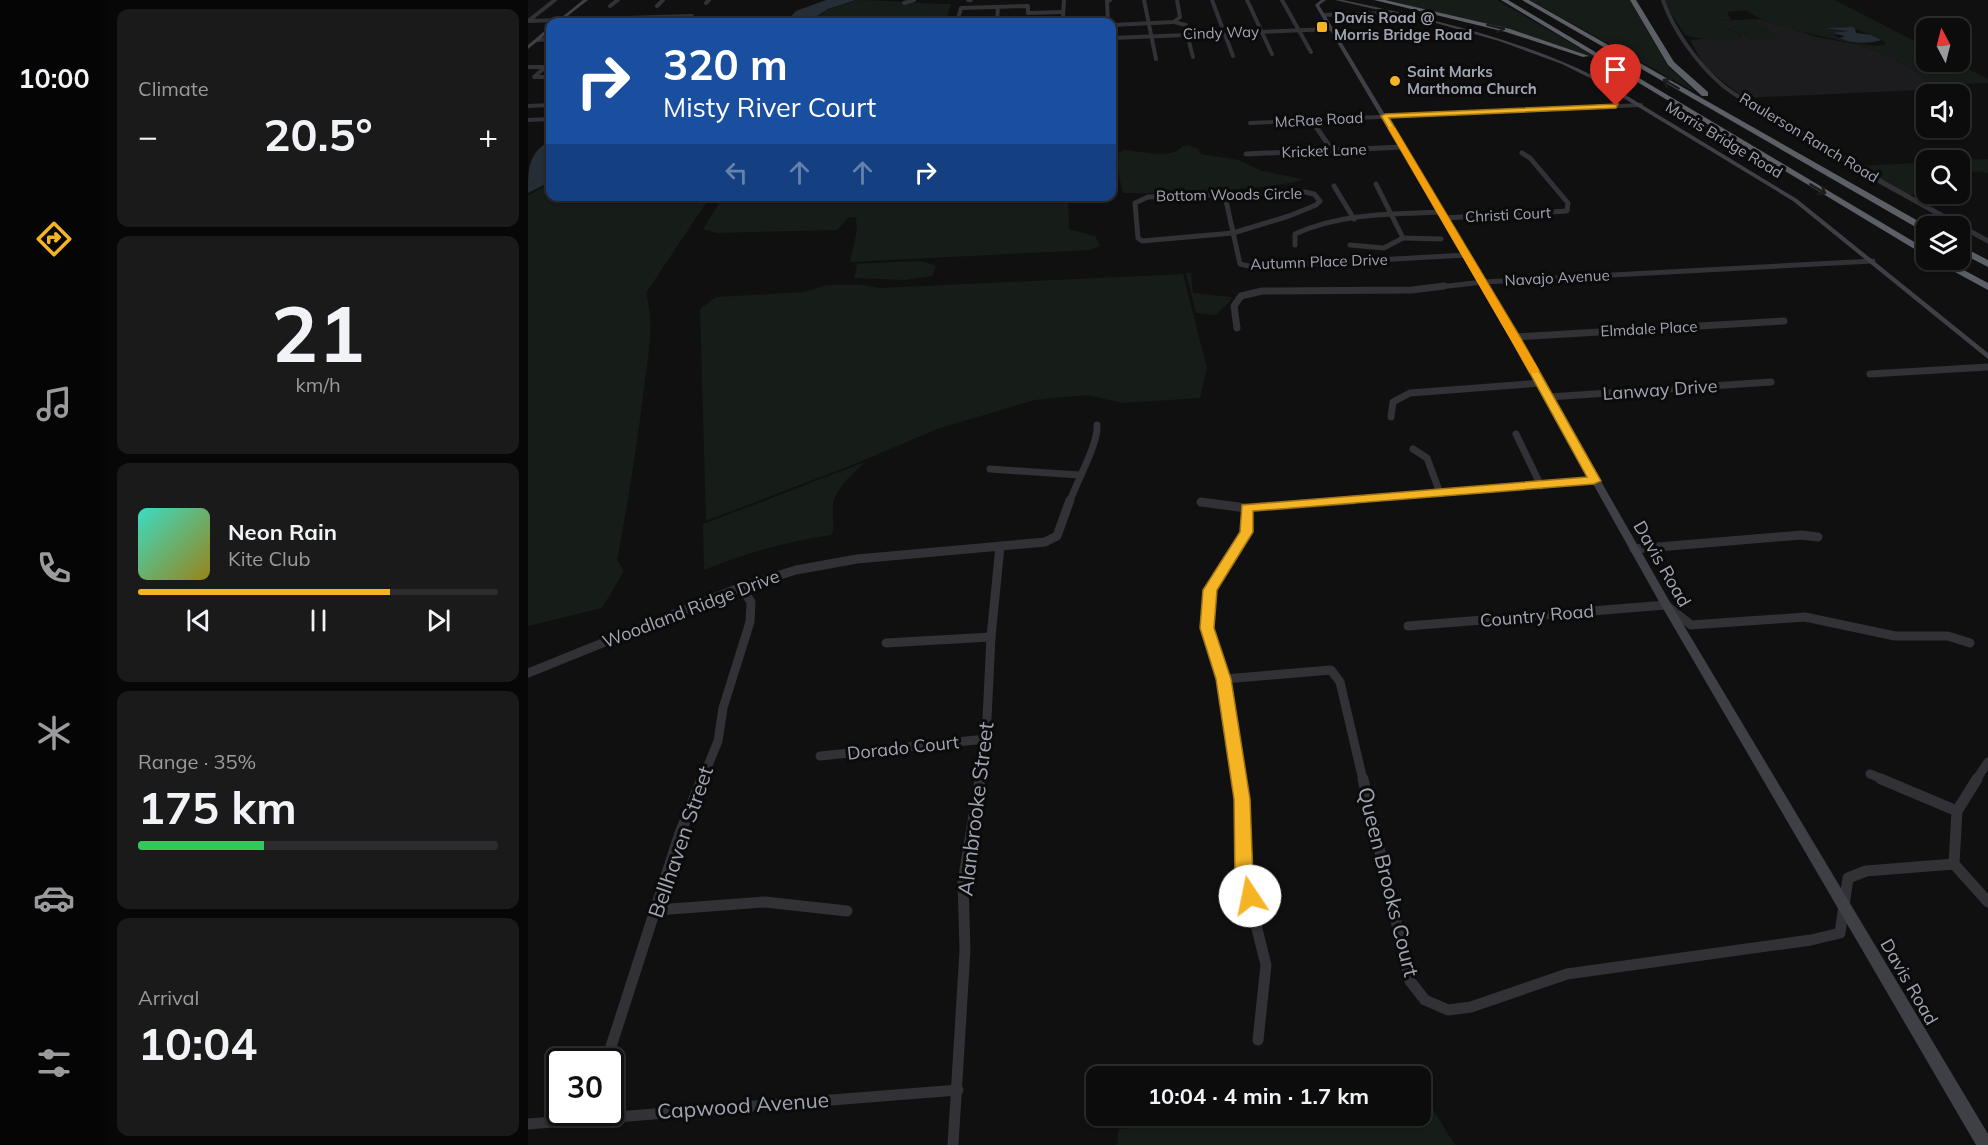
<!DOCTYPE html>
<meta charset="utf-8">
<style>
:root{--surface:#0c0c0d;--page:#1a1a1b;--text:#f1f3f6;--muted:#9a9b9d;--line:#2c2c2e;--accent:#f5b424}
body{margin:0;font-family:Mulish,sans-serif;background:var(--page);color:var(--text);height:100vh;display:flex;flex-direction:column;font-size:22px;white-space:nowrap}
*{box-sizing:border-box;margin:0}
p{font-size:20px;color:var(--muted)}
.icon{flex:none;width:33px;height:33px;fill:none;stroke:currentColor;stroke-width:2;stroke-linecap:round;stroke-linejoin:round}
.map{position:relative;flex:1;overflow:hidden}
.side{display:flex;flex-direction:column;gap:9px;padding:9px;background:#070707;width:420px}
.side>*{flex:none}
.top-card{position:absolute;left:18px;top:18px;width:570px;height:183px;border-radius:12px;box-shadow:0 2px 4px #0004,0 0 0 2px var(--line);background:#1a4fa0;color:#fff;overflow:hidden}
.needle{width:39px;rotate:353deg}
.controls{position:absolute;left:1388px;top:18px;display:grid;gap:12px}
.controls a{display:grid;place-items:center;width:54px;height:54px;border-radius:12px;background:var(--surface);box-shadow:0 2px 4px #0004,0 0 0 2px var(--line);font-size:30px}
.speed{position:absolute;left:18px;top:1048px;display:flex;gap:12px;font-size:30px;font-weight:700;text-align:center}
.speed>*{display:grid;place-content:center;width:78px;height:78px;border-radius:50%;background:var(--surface);box-shadow:0 2px 4px #0004,0 0 0 2px var(--line);line-height:1}
.speed .limit{border:3px solid #111;border-radius:9px;background:#fff;color:#111}
.pin{position:absolute;display:grid;place-items:center;width:51px;height:51px;color:#fff;margin:-62px -26px;border-radius:50% 50% 50% 0;rotate:-45deg;box-shadow:0 0 6px #0007}
.pin .icon{rotate:45deg}
.me{position:absolute;width:66px;margin:-33px;rotate:349deg;stroke-linejoin:round;filter:drop-shadow(0 0 4px #0008)}
.turn{display:flex;align-items:center;gap:21px;height:126px;padding:0 18px;font-size:27px}
.turn .icon{width:78px;height:78px;stroke-width:2.5}
.turn b{display:block;font-size:42px;line-height:51px}
.lanes{display:flex;align-items:center;height:57px;padding:0 18px;background:#0003;justify-content:center;gap:30px;direction:ltr}
.lanes .off{opacity:.35}
.big{font-size:45px;font-weight:700;line-height:1.1}
.side .widget{flex:1;display:flex;flex-direction:column;justify-content:center;gap:9px;min-width:0;padding:0 21px;border-radius:12px;background:var(--page)}
.side .dial{align-items:center;gap:0}
.dial b{font-size:78px;line-height:1}
.song{display:flex;align-items:center;gap:18px}
.cover{width:72px;height:72px;border-radius:9px;background:linear-gradient(135deg,hsl(170 70% 55%),hsl(50 70% 35%))}
.played{height:6px;border-radius:3px;background:linear-gradient(90deg,var(--accent) 70%,var(--line) 70%)}
.keys{display:flex;justify-content:space-around;direction:ltr}
.heat{display:flex;justify-content:space-between;align-items:center;font-size:33px;direction:ltr}
.charge{height:9px;border-radius:4px;background:linear-gradient(90deg,#34c759 35%,var(--line) 0)}
.trip{position:absolute;left:558px;top:1066px;width:345px;height:60px;border-radius:12px;background:var(--surface);box-shadow:0 2px 4px #0004,0 0 0 2px var(--line);font-weight:700;line-height:60px;text-align:center}
main{display:flex;flex:1;min-height:0}
.tab-bar{display:flex;flex-direction:column;width:108px;justify-content:space-around;align-items:center;background:#050505;color:var(--muted)}
.tab-bar .icon{width:42px;height:42px}
.tab-bar .active{color:var(--accent)}
.tab-bar b{font-size:27px;color:var(--text)}
.map>svg:first-child{display:block}
.built{fill:#1c1c1e}
.green{fill:#161c17;fill-rule:evenodd}
.water{fill:#262e35}
.lines{fill:none;stroke-linecap:round;stroke-linejoin:round}
.street-far4{stroke:#313136;stroke-width:4}
.street-far3{stroke:#313136;stroke-width:5}
.street-far2{stroke:#313136;stroke-width:7}
.street-far1{stroke:#313136;stroke-width:9}
.street{stroke:#313136;stroke-width:11}
.secondary{fill:#3f4046;fill-rule:evenodd}
.highway{fill:#5d5f67;fill-rule:evenodd}
.oneway{stroke:#1b1c1e}
.route{fill:#f5b424;stroke:#9f7517;stroke-width:1.5}
.slow{fill:#f59e0b}
.poi-dot{fill:#f5b424;stroke:#0b0b0c;stroke-width:2}
.labels{text-anchor:middle;stroke-width:6;stroke-linejoin:round;paint-order:stroke}
.far-poi-label{font-size:15px;font-weight:bold;fill:#a0a5b2;stroke:#0b0b0c;text-anchor:start}
.far-street-label{font-size:15px;fill:#a0a5b2;stroke:#0b0b0c}
.street-label{font-size:18px;fill:#a0a5b2;stroke:#0b0b0c}
.near-street-label{font-size:21px;fill:#a0a5b2;stroke:#0b0b0c}
</style>
<main>
<nav class="tab-bar">
<b>10:00</b>
<svg class="icon active" aria-label="directions" viewBox="0 0 24 24"><path d="M12 3l9 9-9 9-9-9zM9 14v-3h6M13 9l2 2-2 2"/></svg>
<svg class="icon" aria-label="music" viewBox="0 0 24 24"><path d="M9 18V5l10-2v13"/><circle cx="6" cy="18" r="3"/><circle cx="16" cy="16" r="3"/></svg>
<svg class="icon" aria-label="phone" viewBox="0 0 24 24"><path d="M5 4h4l2 5-3 2q2 4 5 5l2-3 5 2v4C11 20 4 13 5 4z"/></svg>
<svg class="icon" aria-label="climate" viewBox="0 0 24 24"><path d="M12 3v18M4 7l16 10M4 17L20 7"/></svg>
<svg class="icon" aria-label="car" viewBox="0 0 24 24"><path d="M5 17H2v-5l4-1 3-4h7l3 4 3 1v5h-3M9 17h6M6 11h13"/><circle cx="7" cy="17" r="2"/><circle cx="17" cy="17" r="2"/></svg>
<svg class="icon" aria-label="filters" viewBox="0 0 24 24"><path d="M4 7h16M4 17h16"/><circle cx="9" cy="7" r="2"/><circle cx="15" cy="17" r="2"/></svg>
</nav>
<section class="side">
<div class="widget"><p>Climate</p>
<div class="heat"><a>−</a><b class="big">20.5°</b><a>+</a></div>
</div>
<div class="widget dial"><b>21</b><p>km/h</p></div>
<div class="widget">
<div class="song"><i class="cover"></i><div><b>Neon Rain</b><p>Kite Club</p></div></div>
<div class="played"></div>
<div class="keys"><svg class="icon" aria-label="previous" viewBox="0 0 24 24"><path d="M18 5L8 12l10 7zM5 5v14"/></svg><svg class="icon" aria-label="pause" viewBox="0 0 24 24"><path d="M8 5v14M16 5v14"/></svg><svg class="icon" aria-label="next" viewBox="0 0 24 24"><path d="M6 5l10 7-10 7zM19 5v14"/></svg></div>
</div>
<div class="widget"><p>Range · 35%</p><b class="big">175 km</b><div class="charge"></div></div>
<div class="widget"><p>Arrival</p><b class="big">10:04</b></div>
</section>
<div class="map">
<svg width="1460" height="1145" viewBox="0 0 1460 1145">
<rect width="100%" height="100%" fill="#101011"/>
<polygon class="built" points="1232,19 1289,37 1332,45 1359,55 1393,74 1397,80 1412,89 1216,98 1177,67 1162,40 1214,36 1190,21"/>
<g class="green">
<path d="M331 0C362 0 391 4 423 4L419 17 384 22H282L301 9Z"/>
<polygon points="856,0 969,0 1074,61 984,30"/>
<polygon points="1002,0 1102,0 1139,65 1167,92"/>
<path d="M1137 0H1307L1398 47V62H1426L1460 79V83L1406 85 1397 80 1393 74 1359 55 1332 45 1262 29 1235 20 1217 10 1199 12 1203 20 1191 21 1214 37 1213 41 1174 39 1157 35 1142 12ZM1324 27 1357 42V45C1339 47 1319 42 1303 33L1320 31 1295 28Z"/>
<polygon points="1227,21 1254,38 1223,40 1198,22"/>
<path d="M661 145 670 149 673 154 711 160 734 171 775 179C760 189 619 195 595 193L587 160 590 153 596 150C614 151 643 160 655 146Z"/>
<path d="M1460 159V174C1451 169 1440 174 1431 170V160H1424Z"/>
<polygon points="1388,163 1398,169 1398,194 1422,194 1380,195 1329,166"/>
<path d="M22 184V196L182 197 118 293C127 324 120 357 116 388 109 446 100 503 89 560L96 571 74 608 0 626V195Z"/>
<polygon points="540,196 541,229 567,236 572,246 562,250 322,262 329,230 328,218 321,217 309,230 188,233 175,229 195,197"/>
<polygon points="393,261 408,266 404,276 376,280 326,278 329,265 324,264"/>
<polygon points="658,273 663,273 665,293 704,297 703,300 688,315 668,313"/>
<polygon points="655,274 679,368 672,398 595,403 559,395 507,400 409,429 327,464 178,521 172,309 188,297 276,292 299,285 336,285 352,288"/>
<path d="M337 462C326 473 307 488 305 505 304 516 307 524 304 535 260 541 218 553 176 570L175 524Z"/>
<polygon points="893,1090 927,1145 589,1145 591,1129 699,1116 892,1116"/>
</g>
<g class="water">
<polygon points="298,0 328,0 300,9 280,22 258,22 268,11"/>
<path d="M1324 27 1327 28 1328 33 1343 35 1353 40C1342 44 1324 44 1312 38L1317 36 1303 33 1320 31 1295 28Z"/>
<path d="M22 141V182L0 193C0 168 0 153 22 141Z"/>
</g>
<g class="lines">
<g class="street-far4">
<polyline points="440,0 443,0"/>
<polyline points="616,0 628,59"/>
<polyline points="684,0 705,56"/>
<polyline points="719,0 744,54"/>
<polyline points="754,0 783,52"/>
<path d="M1135 0C1145 30 1169 63 1193 84 1211 100 1239 112 1260 125"/>
<polyline points="178,3 181,0"/>
<polyline points="376,3 386,0"/>
<polyline points="82,6 90,0"/>
<polyline points="129,6 135,0"/>
<polyline points="470,7 469,21 472,22 535,19"/>
<polyline points="795,15 865,13"/>
<polyline points="535,16 536,0"/>
<polyline points="0,21 164,16"/>
<polyline points="0,21 27,0"/>
<polyline points="429,22 433,8 500,6 500,13 535,12"/>
<polyline points="580,22 579,1 582,0"/>
<polyline points="646,22 658,25"/>
<polyline points="584,25 646,22 652,17 649,0"/>
<polyline points="659,34 665,57"/>
<polyline points="584,38 803,29"/>
<polyline points="10,40 22,39"/>
<polyline points="584,44 585,60"/>
<polyline points="22,63 6,77 22,77"/>
<polyline points="0,67 17,67"/>
<polyline points="0,106 22,105"/>
<polyline points="0,120 22,119"/>
<polyline points="783,120 787,125"/>
<polyline points="722,123 1113,105"/>
</g>
<g class="street-far3">
<polyline points="786,124 804,150"/>
<polyline points="1258,124 1357,184 1460,241"/>
<polyline points="718,154 875,147"/>
<polyline points="848,184 875,238"/>
<polyline points="806,186 826,219"/>
<polygon points="777,192 786,194 792,201 788,205 761,216 705,233 614,241 610,238 607,203 620,197"/>
<polyline points="697,196 712,264 725,267 938,255"/>
<polyline points="916,218 1039,211 1040,203 1002,158 994,153"/>
<polyline points="875,238 913,239"/>
<path d="M767 245V234C812 213 864 214 913 212"/>
<polyline points="822,245 856,248 875,238"/>
<polyline points="903,288 955,282 1345,261"/>
</g>
<g class="street-far2">
<polyline points="709,328 706,306 713,296 734,291 884,290 916,286"/>
<polyline points="987,337 1256,321"/>
<polyline points="1342,374 1460,367"/>
<polyline points="1021,397 1243,382"/>
<polyline points="863,417 865,402 882,393 1013,383"/>
<polyline points="988,434 1013,486"/>
<polyline points="885,449 899,458 912,493"/>
<polyline points="462,469 551,475"/>
<path d="M542 501C549 481 571 442 569 425"/>
<polyline points="807,501 1066,481"/>
</g>
<g class="street-far1">
<polyline points="673,502 718,508 826,500"/>
<polyline points="1106,549 1273,535 1290,537"/>
<polyline points="880,626 1138,605 1163,625 1277,617 1367,636 1420,636 1442,643"/>
<polyline points="358,643 463,637"/>
<polyline points="0,673 213,587 268,570 329,559 517,542 529,536 542,500"/>
<polyline points="696,679 803,670 812,682 835,780"/>
<polyline points="292,756 458,739"/>
<polyline points="1342,774 1357,780"/>
<polyline points="174,780 190,741 195,708 222,622 223,602 213,587"/>
<polyline points="451,780 458,739 463,637 472,546"/>
<polyline points="711,780 696,679 679,628 682,590 719,532 718,508"/>
<polyline points="1448,780 1460,762"/>
</g>
<g class="street">
<polyline points="711,779 714,799 716,877 738,965 730,1040"/>
<polyline points="835,779 882,981 897,1000 920,1010 943,1007 1039,974 1283,940 1312,933 1320,878 1338,871 1426,864"/>
<polyline points="1353,779 1429,811"/>
<polyline points="1449,779 1429,811 1426,864 1460,902"/>
<polyline points="129,910 237,902 319,911"/>
<polyline points="78,1062 152,833 174,779"/>
<polyline points="0,1124 430,1090"/>
<polyline points="425,1145 437,950 435,882 452,779"/>
</g>
<g class="secondary">
<polygon points="55,0 60,0 32,22 28,22"/>
<polygon points="793,0 798,0 791,5 985,327 1143,604 1460,1134 1460,1145 1448,1145 1133,605 977,327 787,5"/>
<path d="M807 0H815C903 19 986 37 1068 77L1269 199 1460 353V359L1265 201 1064 79 1034 64 971 41 908 23Z"/>
<polygon points="20,28 22,28 22,31 0,49 0,45"/>
</g>
<g class="highway">
<polygon points="846,0 857,0 982,29 1061,56 1055,57 978,32"/>
<polygon points="973,0 980,0 1398,249 1398,256"/>
<polygon points="994,0 1001,0 1399,226 1398,233"/>
<polygon points="1102,0 1108,0 1146,62 1180,92 1180,96 1174,96 1140,65"/>
<polygon points="1431,245 1460,260 1460,267 1431,252"/>
<polygon points="1405,260 1417,260 1460,283 1460,290"/>
</g>
</g>
<defs><path id="oneway-shaft" d="M-6 0H5M1.5-3L5.5 0L1.5 3" fill="none" stroke-width="1.6" stroke-linecap="round" stroke-linejoin="round" transform="scale(1.5)"/></defs>
<g class="oneway">
<use href="#oneway-shaft" transform="translate(968 27) rotate(14)"/>
<use href="#oneway-shaft" transform="translate(1143 84) rotate(-150)"/>
<use href="#oneway-shaft" transform="translate(1290 189) rotate(31)"/>
</g>
<polygon class="route" points="1090,104 1088,108 861,118 992,337 1073,481 1066,484 725,511 725,532 689,590 686,628 703,679 722,799 725,878 731,896 728,902 722,904 715,902 707,878 706,799 688,679 672,628 675,590 712,532 714,505 1059,477 982,337 853,116 857,114"/>
<polygon class="slow" points="864,126 867,128 1011,370 1010,373 1002,373 1000,370 860,128"/>
<g class="poi-dot">
<rect x="788" y="21" width="12" height="12" rx="3"/>
<circle cx="867" cy="81" r="6"/>
</g>
<g class="labels">
<g class="far-poi-label">
<text x="806" y="23">Davis Road @<tspan x="806" dy="17">Morris Bridge Road</tspan></text>
<text x="879" y="77">Saint Marks<tspan x="879" dy="17">Marthoma Church</tspan></text>
</g>
<g class="far-street-label">
<text transform="translate(693 33) rotate(-2)" y="5">Cindy Way</text>
<text transform="translate(791 120) rotate(-3)" y="5">McRae Road</text>
<text transform="translate(1281 138) rotate(31)" y="5">Raulerson Ranch Road</text>
<text transform="translate(1196 140) rotate(31)" y="5">Morris Bridge Road</text>
<text transform="translate(796 151) rotate(-2)" y="5">Kricket Lane</text>
<text transform="translate(701 195) rotate(-1)" y="5">Bottom Woods Circle</text>
<text transform="translate(980 215) rotate(-3)" y="5">Christi Court</text>
<text transform="translate(791 262) rotate(-2)" y="5">Autumn Place Drive</text>
<text transform="translate(1029 278) rotate(-3)" y="5">Navajo Avenue</text>
<text transform="translate(1121 329) rotate(-3)" y="5">Elmdale Place</text>
</g>
<g class="street-label">
<text transform="translate(1132 390) rotate(-4)" y="6">Lanway Drive</text>
<text transform="translate(1134 564) rotate(60)" y="6">Davis Road</text>
<text transform="translate(163 609) rotate(-21)" y="6">Woodland Ridge Drive</text>
<text transform="translate(1009 616) rotate(-5)" y="6">Country Road</text>
<text transform="translate(375 748) rotate(-6)" y="6">Dorado Court</text>
<text transform="translate(1381 982) rotate(60)" y="6">Davis Road</text>
</g>
<g class="near-street-label">
<text transform="translate(448 809) rotate(-83)" y="7">Alanbrooke Street</text>
<text transform="translate(153 842) rotate(-71)" y="7">Bellhaven Street</text>
<text transform="translate(860 882) rotate(76)" y="7">Queen Brooks Court</text>
<text transform="translate(215 1106) rotate(-4)" y="7">Capwood Avenue</text>
</g>
</g>
</svg>
<div class="controls">
<a><svg class="needle" viewBox="-14 -14 28 28"><path d="M0-13l5 13h-10z" fill="#e53935"/><path d="M0 13l5-13h-10z" fill="#9a9b9d"/></svg></a>
<a><svg class="icon" aria-label="sound" viewBox="0 0 24 24"><path d="M4 9h4l5-4v14l-5-4H4zM17 9q2 3 0 6"/></svg></a>
<a><svg class="icon" aria-label="search" viewBox="0 0 24 24"><circle cx="10" cy="10" r="6"/><path d="M15 15l6 6"/></svg></a>
<a><svg class="icon" aria-label="layers" viewBox="0 0 24 24"><path d="M12 4l9 5-9 5-9-5zM3 14l9 5 9-5"/></svg></a>
</div>
<div class="speed"><div class="limit">30</div></div>
<div class="pin" style="left:1088px;top:106px;background:#d93025"><svg class="icon" aria-label="arrive" viewBox="0 0 24 24"><path d="M6 21V4h12l-3 4 3 4H6"/></svg></div>
<svg class="me" style="left:722px;top:896px" viewBox="-20 -20 40 40"><circle r="19" fill="#fff"/><path d="M0-13L10 11 0 6-10 11z" fill="#f5b424"/></svg>
<div class="trip">10:04 · 4 min · 1.7 km</div>
<div class="top-card">
<div class="turn"><svg class="icon" aria-label="right" viewBox="0 0 24 24"><path d="M7 20v-9h11M14 6l5 5-5 5"/></svg><div><b>320 m</b>Misty River Court</div></div>
<div class="lanes"><svg class="icon off" aria-label="left" viewBox="0 0 24 24"><path d="M17 20v-9H6M10 6l-5 5 5 5"/></svg><svg class="icon off" aria-label="ahead" viewBox="0 0 24 24"><path d="M12 20V5M6 11l6-6 6 6"/></svg><svg class="icon off" aria-label="ahead" viewBox="0 0 24 24"><path d="M12 20V5M6 11l6-6 6 6"/></svg><svg class="icon" aria-label="right" viewBox="0 0 24 24"><path d="M7 20v-9h11M14 6l5 5-5 5"/></svg></div>
</div>
</div>
</main>
